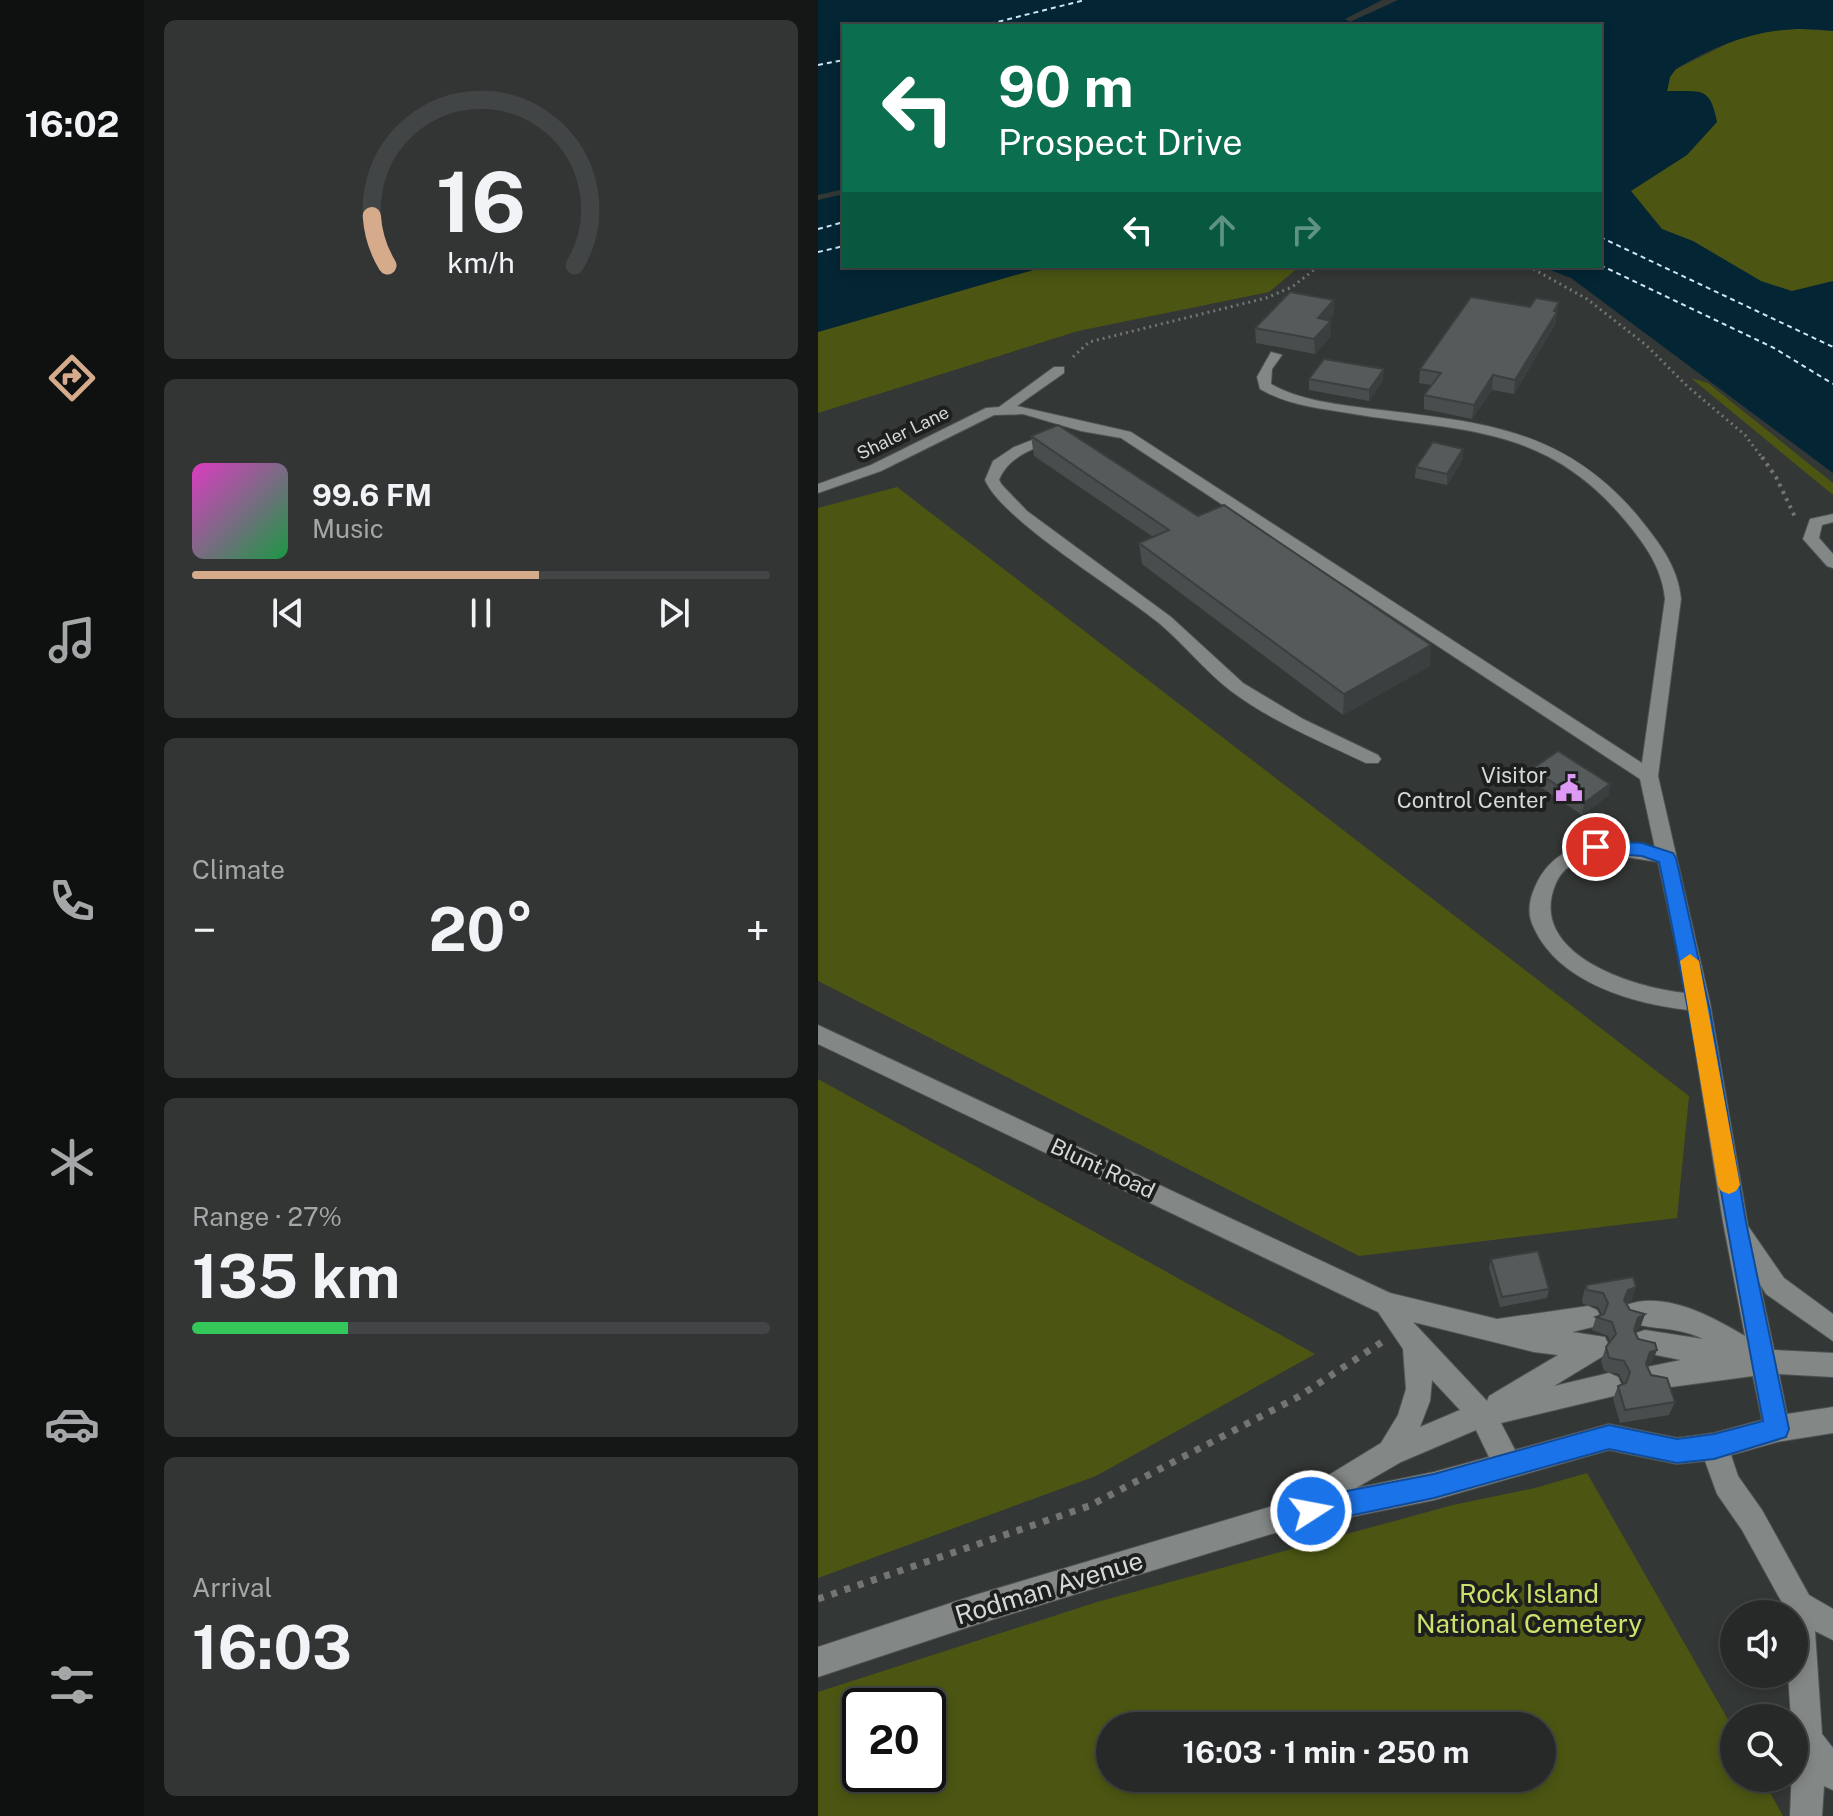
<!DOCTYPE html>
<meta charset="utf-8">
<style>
:root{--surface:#262928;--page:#323534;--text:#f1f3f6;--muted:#a4a6a8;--line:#424545;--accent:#d6ab8b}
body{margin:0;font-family:"Public Sans",sans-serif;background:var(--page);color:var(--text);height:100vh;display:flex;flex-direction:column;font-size:30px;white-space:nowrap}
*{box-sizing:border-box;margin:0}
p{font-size:26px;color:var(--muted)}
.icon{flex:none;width:44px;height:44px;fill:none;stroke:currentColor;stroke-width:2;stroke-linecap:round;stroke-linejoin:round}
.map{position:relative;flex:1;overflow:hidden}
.panel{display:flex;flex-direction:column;gap:20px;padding:20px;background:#151716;width:674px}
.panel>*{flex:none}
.banner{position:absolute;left:24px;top:24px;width:760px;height:244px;border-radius:0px;box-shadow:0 4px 12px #0003,0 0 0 2px var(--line);background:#0b6e4f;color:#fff;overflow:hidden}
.controls{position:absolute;left:902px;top:1600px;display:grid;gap:16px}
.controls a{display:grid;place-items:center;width:88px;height:88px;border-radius:50%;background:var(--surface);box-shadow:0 4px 12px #0003,0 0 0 2px var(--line);font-size:40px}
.speed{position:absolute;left:24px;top:1688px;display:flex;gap:16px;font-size:40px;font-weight:700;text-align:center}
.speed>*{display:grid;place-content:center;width:104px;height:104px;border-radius:50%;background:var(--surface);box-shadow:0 4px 12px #0003,0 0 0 2px var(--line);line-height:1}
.speed .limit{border:4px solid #111;border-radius:12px;background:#fff;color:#111}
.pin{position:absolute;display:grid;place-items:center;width:68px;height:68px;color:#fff;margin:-34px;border:4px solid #fff;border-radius:50%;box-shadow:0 2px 8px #0007}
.me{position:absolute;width:88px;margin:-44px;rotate:79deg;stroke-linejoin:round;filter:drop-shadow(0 0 6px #0008)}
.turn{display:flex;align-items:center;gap:28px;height:168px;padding:0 24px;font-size:36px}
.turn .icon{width:104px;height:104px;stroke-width:2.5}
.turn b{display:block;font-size:56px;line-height:68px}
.lanes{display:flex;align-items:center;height:76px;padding:0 24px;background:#0003;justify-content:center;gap:40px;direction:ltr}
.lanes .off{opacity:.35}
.big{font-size:60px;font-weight:700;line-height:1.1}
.panel .card{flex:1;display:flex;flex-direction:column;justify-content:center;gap:12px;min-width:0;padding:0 28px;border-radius:12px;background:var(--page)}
.panel .dial{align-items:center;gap:0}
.dial svg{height:208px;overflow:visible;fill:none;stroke:var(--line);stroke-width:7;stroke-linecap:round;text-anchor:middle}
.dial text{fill:var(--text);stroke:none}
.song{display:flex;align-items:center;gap:24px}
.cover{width:96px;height:96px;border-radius:12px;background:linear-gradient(135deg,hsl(310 70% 55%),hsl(140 70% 35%))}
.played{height:8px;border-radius:4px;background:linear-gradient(90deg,var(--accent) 60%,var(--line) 60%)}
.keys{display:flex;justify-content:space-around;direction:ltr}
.heat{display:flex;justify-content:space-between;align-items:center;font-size:44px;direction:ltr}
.charge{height:12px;border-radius:6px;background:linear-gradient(90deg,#34c759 27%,var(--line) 0)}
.trip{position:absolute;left:278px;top:1712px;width:460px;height:80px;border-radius:40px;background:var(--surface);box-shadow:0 4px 12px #0003,0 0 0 2px var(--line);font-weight:700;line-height:80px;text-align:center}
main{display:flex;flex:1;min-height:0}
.tab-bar{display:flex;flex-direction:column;width:144px;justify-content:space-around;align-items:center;background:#0f1010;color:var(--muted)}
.tab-bar .icon{width:56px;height:56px}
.tab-bar .current{color:var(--accent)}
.tab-bar b{font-size:36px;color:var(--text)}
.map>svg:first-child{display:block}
.green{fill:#4c5612;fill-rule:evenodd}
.water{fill:#032534}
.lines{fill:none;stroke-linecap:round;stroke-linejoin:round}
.ferry{stroke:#cfe5f2;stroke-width:2;stroke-dasharray:5 4;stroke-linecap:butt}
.minor-casing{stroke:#4f5352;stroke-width:2}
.path-far2{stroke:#727574;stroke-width:3;stroke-dasharray:2 4;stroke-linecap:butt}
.path-far1{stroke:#727574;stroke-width:4;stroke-dasharray:3 5;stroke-linecap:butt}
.path{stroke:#727574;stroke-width:7;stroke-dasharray:6 8;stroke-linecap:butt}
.minor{fill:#838886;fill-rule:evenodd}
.wall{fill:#494d4d}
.shaded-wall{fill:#3c3f3f}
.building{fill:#555a5a;stroke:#3c3f3f;stroke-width:2}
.route{fill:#1a73e8;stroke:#114b97;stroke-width:2}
.slow{fill:#f59e0b}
.labels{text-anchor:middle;stroke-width:8;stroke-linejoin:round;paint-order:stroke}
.far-street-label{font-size:18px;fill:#d5d8d7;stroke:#1d1e1e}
.poi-label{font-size:22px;fill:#d5d8d7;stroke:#1d1e1e;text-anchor:end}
.street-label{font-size:22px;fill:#d5d8d7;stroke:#1d1e1e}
.near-street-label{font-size:26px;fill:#d5d8d7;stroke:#1d1e1e}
.near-park-label{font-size:26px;fill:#cce26a;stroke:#1d1e1e}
</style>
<main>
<nav class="tab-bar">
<b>16:02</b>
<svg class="icon current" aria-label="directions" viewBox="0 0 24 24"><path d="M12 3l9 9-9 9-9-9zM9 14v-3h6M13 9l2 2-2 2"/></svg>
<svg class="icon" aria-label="music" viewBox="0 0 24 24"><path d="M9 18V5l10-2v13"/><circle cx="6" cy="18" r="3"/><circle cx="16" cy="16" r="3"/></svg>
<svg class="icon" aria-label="phone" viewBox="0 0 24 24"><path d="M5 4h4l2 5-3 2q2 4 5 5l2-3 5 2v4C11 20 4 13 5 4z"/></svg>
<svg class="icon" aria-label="climate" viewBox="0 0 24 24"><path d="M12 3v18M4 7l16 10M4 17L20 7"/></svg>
<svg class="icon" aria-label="car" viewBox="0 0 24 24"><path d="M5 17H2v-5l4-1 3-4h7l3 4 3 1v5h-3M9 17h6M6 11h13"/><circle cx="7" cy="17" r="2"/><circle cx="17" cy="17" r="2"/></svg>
<svg class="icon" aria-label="filters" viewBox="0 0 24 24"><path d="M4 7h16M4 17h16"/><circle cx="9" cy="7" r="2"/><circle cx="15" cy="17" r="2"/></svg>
</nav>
<section class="panel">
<div class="card dial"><svg viewBox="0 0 100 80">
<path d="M14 69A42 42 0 1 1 86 69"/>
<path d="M14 69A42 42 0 0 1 8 50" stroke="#d6ab8b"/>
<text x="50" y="56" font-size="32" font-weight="700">16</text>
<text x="50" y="72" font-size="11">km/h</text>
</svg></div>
<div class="card">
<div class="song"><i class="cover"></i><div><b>99.6 FM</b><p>Music</p></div></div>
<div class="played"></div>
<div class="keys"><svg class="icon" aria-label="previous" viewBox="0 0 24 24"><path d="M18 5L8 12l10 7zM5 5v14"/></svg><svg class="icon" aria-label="pause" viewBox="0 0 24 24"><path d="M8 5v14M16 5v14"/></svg><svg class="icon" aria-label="next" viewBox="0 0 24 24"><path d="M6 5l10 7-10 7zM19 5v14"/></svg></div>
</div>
<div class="card"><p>Climate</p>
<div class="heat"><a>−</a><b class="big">20°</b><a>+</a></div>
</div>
<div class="card"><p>Range · 27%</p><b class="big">135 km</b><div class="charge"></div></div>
<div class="card"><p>Arrival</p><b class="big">16:03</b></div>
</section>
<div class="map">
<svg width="1015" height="1816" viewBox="0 0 1015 1816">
<rect width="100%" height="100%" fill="#333736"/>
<g class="green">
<polygon points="965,28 1015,31 1015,291 979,301 840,243 782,157 849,91 852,76 858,69 925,36"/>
<polygon points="229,266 482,266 451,292 260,331 0,413 0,332"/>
<polygon points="873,378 890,383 1015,483 1015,495"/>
<polygon points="79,487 871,1096 859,1218 541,1256 0,981 0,508"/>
<polygon points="0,1079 497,1354 278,1476 0,1578"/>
<path d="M769 1473 916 1730V1778H944L965 1816H0V1692L279 1602 635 1505 717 1488ZM42 1706H110V1774H42ZM724 1726V1778H292V1726Z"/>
</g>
<g class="water">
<path d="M0 0H564L527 19 532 22 580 0H1015V31C956 23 908 39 858 69L852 77 849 91C883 92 892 85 899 122L869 155 813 191 844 229 875 241 943 281 974 291 1015 281V473L753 278 722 266H782V26H26V189L0 195Z"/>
<polygon points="26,194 26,266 229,266 0,332 0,200"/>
</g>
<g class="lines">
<g class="ferry">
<polyline points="163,26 267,0"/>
<polyline points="0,65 26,60"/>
<polyline points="0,229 26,222"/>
<polyline points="782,237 1015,347"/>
<polyline points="0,252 26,246"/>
<polyline points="782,265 956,348 1015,384"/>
</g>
<g class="minor-casing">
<g id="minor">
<path d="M453 352 464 355 454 369 453 384C481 400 516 404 547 408 655 422 741 424 818 514 839 540 860 565 863 599L840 776 892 1003 930 1226 966 1278 1015 1314V1341L948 1294 942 1284 956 1350 1015 1353V1377L961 1374 969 1414 1015 1407V1433L959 1442 913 1455 920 1476 944 1510 991 1595 1015 1609V1640L997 1631 1004 1734 1015 1748V1790L1006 1786 1004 1816H972L976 1718H973L970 1674H976V1614H967V1608L924 1530 899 1494 887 1461 859 1464 791 1450 616 1500 463 1531 157 1625 0 1677V1647L157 1595 465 1503 563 1443 580 1415 588 1389 585 1349 560 1312 0 1044V1025L572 1293 679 1319 770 1306 779 1310 783 1318 779 1326 754 1332 787 1337 791 1346 787 1355 736 1386 791 1373 800 1377 804 1386 800 1395 683 1423 697 1450 791 1424 859 1438 896 1433 944 1420 935 1376 838 1389 829 1385 825 1376 829 1367 863 1360 818 1351 814 1342 818 1333 827 1330 885 1339C856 1325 833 1331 808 1321L804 1313 808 1305C847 1290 895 1317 927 1336L905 1222 871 1010C816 1004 741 983 716 928 709 915 711 900 717 887 737 839 792 836 837 848L822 779 303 438 263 431 205 414 176 415 63 471 0 493V484L53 465 168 408 181 407 236 367H246V373L199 406 313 432 824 763 847 599C844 567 826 543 806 519 725 423 641 432 530 413 500 408 469 405 442 389L439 377ZM795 855 840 862 868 993C816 988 707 954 738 883 748 860 773 856 795 855ZM595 1322 716 1352 740 1355 671 1396 669 1401ZM614 1380 642 1410 602 1427 612 1401ZM658 1430 671 1457 616 1472 538 1488 583 1462Z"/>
<path d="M240 430 247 434 245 437C221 447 191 454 181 480L184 485 209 511 353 617 425 683 485 719 560 755 563 759 560 763H548C502 741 453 721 413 691 387 671 366 644 341 623 302 591 184 520 167 480L175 461 196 447Z"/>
<polygon points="1015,514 1015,522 1004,525 1001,538 1015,554 1015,568 1009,566 985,539 992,519"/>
</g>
</g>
<g class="path-far2">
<polyline points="710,266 769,299 828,345 869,386 927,435 945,459"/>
<polyline points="255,357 271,342 448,298 474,287 501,266"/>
</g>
<polyline class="path-far1" points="944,457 958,477 978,519"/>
<polyline class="path" points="0,1599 271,1506 480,1397 564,1342"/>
<use href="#minor" class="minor"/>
</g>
<g class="wall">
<polygon points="516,300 516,314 511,320 513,321 513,336 497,354 438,343 437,328"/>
<polygon points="741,302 737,325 696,394 674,390 654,419 606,409 606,395 613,385 601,383 602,369 712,307"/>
<polygon points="491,379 565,380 551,401 491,390"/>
<polygon points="213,436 380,516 612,666 525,715 324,564 321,543 335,537 216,456"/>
<polygon points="645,459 629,485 597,478 598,467"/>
<polygon points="714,769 792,784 790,796 764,815 712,780"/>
<polygon points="673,1259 731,1289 729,1298 682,1307 671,1268"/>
<polygon points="768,1285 818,1287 813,1301 808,1303 812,1310 827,1314 822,1328 817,1331 834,1363 828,1365 833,1375 857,1402 851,1415 802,1423 795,1399 800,1386 806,1384 801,1374 786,1371 783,1361 788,1347 792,1342 790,1336 774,1330 778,1317 784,1314 780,1307 765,1304 764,1299"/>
</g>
<g class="shaded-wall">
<polygon points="516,300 516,314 500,333 500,318"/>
<polygon points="741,302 737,325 696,394 697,380"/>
<polygon points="513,321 513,336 497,354 496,339"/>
<polygon points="566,369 565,380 551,401 551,390"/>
<polygon points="675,375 674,390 654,419 656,405"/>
<polygon points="645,449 645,459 629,485 629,474"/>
<polygon points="613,645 612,666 525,715 526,694"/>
<polygon points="792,784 790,796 764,815 766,803"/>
<polygon points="818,1287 813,1301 805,1304 810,1290"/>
<polygon points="827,1314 822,1328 815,1332 820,1318"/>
<polygon points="839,1350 834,1363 826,1366 832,1352"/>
</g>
<g class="building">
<polygon points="472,292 516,300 500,318 513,321 496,339 437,328"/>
<polygon points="653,297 712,307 718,298 741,302 736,311 739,312 697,380 675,375 656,405 606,395 623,373 602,369"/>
<polygon points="506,359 566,369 551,390 491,379"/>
<polygon points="240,425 380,516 406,505 613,645 526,694 321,543 351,530 213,436"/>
<polygon points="615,442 645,449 629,474 598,467"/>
<polygon points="740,751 792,784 766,803 714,769"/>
<polygon points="720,1251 731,1289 684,1297 673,1259"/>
<polygon points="815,1277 818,1287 810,1290 806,1300 812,1310 827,1314 820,1318 816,1330 820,1339 837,1343 839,1350 832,1352 828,1364 833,1375 849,1378 857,1402 807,1410 800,1386 808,1383 812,1372 806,1361 791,1358 788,1347 798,1334 794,1322 778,1317 786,1314 790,1303 785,1293 769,1290 768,1285"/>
</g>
<path class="route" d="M778 841 824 843 855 853 858 858 892 1011 928 1222 971 1429 968 1437 896 1459 859 1463 791 1449 616 1498 493 1524 484 1520 481 1511 484 1502 493 1498 616 1474 791 1425 859 1439 896 1434 945 1421C909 1235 880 1047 841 862L824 856 772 852 769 847 772 843Z"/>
<polygon class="slow" points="872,954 881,961 922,1185 918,1191 911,1194 903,1191 900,1185 862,961"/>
<defs>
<g id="civic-bare" transform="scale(2.16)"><path d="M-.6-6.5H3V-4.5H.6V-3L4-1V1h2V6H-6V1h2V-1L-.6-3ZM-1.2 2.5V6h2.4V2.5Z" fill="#dd99f3" stroke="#1d1e1e" stroke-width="2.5" paint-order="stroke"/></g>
</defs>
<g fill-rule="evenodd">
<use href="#civic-bare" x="751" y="788"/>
</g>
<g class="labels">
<g class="far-street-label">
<text transform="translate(85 433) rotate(-26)" y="6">Shaler Lane</text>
</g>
<g class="poi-label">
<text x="729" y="783">Visitor<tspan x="729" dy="25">Control Center</tspan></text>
</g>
<g class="street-label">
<text transform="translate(285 1168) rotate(25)" y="8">Blunt Road</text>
</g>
<g class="near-street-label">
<text transform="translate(231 1588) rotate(-17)" y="9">Rodman Avenue</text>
</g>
<g class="near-park-label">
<text x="711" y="1603">Rock Island<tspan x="711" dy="30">National Cemetery</tspan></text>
</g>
</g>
</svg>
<div class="controls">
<a><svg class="icon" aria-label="sound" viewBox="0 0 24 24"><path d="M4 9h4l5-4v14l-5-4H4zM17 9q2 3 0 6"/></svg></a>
<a><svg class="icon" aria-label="search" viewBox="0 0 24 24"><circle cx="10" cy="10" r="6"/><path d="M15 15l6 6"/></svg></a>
</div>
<div class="speed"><div class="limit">20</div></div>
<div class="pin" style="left:778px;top:847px;background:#d93025"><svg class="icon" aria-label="arrive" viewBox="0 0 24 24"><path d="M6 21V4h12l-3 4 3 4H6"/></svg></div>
<svg class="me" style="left:493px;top:1511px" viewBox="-20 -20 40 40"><circle r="17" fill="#1a73e8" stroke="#fff" stroke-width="3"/><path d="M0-11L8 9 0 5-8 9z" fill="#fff"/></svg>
<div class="trip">16:03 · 1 min · 250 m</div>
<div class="banner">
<div class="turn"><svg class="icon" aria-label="left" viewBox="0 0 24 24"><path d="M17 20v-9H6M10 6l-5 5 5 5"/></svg><div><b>90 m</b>Prospect Drive</div></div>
<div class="lanes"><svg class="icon" aria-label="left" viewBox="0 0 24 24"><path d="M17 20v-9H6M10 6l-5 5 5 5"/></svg><svg class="icon off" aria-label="ahead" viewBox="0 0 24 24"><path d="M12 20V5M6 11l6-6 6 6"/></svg><svg class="icon off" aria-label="right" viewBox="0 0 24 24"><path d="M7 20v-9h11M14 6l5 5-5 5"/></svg></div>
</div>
</div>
</main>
